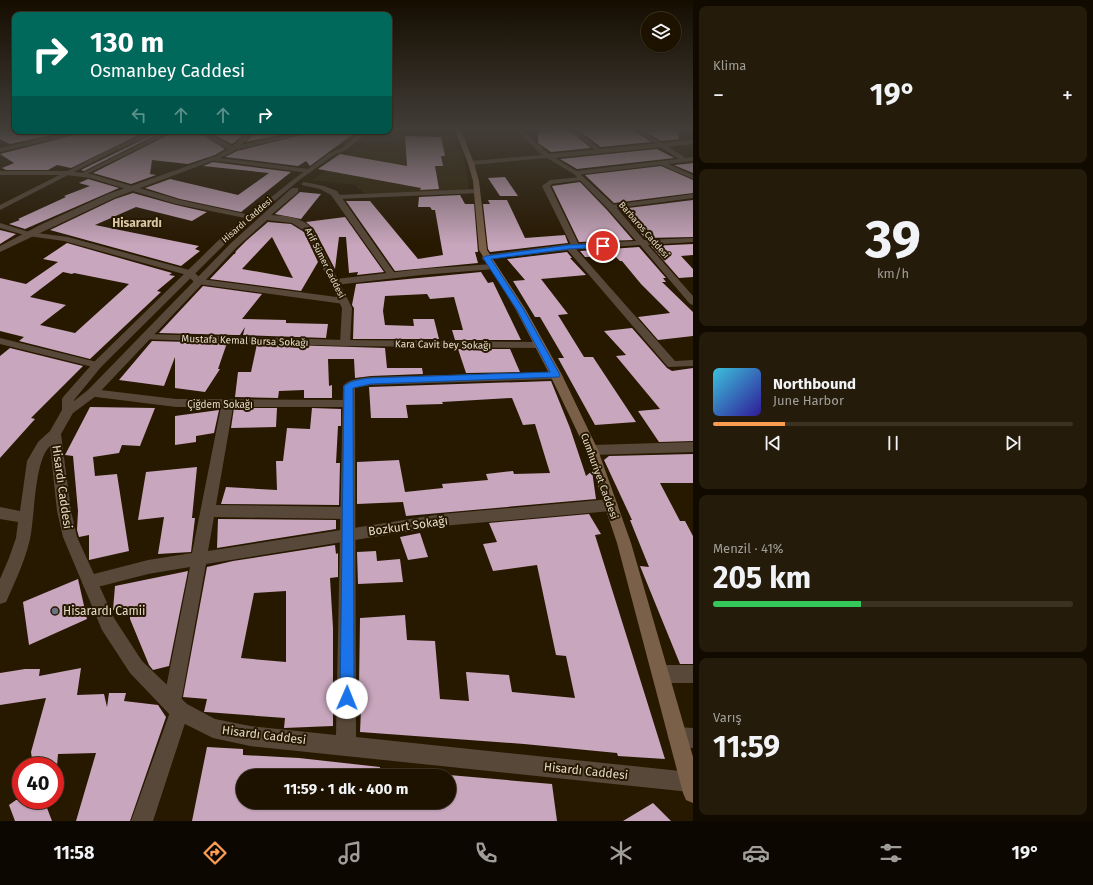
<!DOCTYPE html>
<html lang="tr">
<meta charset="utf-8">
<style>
:root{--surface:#1d1200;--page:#251b0a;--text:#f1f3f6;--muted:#a09e99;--line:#3b3222;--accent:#fc9d53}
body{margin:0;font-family:"Fira Sans",sans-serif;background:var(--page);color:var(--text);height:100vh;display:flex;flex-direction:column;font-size:15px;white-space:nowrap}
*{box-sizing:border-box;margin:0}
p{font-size:13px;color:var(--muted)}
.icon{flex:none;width:22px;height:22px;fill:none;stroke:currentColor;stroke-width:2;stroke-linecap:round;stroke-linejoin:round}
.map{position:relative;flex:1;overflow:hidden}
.sheet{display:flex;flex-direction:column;gap:6px;padding:6px;background:#100a00;width:400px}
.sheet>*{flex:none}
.guide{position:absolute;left:12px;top:12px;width:380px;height:122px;border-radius:8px;box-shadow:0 1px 3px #0004,0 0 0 1px var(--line);background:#00695c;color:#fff;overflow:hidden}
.buttons{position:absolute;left:641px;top:12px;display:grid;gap:8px}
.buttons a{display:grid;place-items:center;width:40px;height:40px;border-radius:50%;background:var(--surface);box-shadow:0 1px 3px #0004,0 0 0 1px var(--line);font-size:20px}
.speed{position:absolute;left:12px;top:757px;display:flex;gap:8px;font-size:20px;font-weight:700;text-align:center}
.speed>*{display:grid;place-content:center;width:52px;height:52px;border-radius:50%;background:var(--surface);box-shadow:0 1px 3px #0004,0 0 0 1px var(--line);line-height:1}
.speed .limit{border:6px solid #d22;background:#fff;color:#111}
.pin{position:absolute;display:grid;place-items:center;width:34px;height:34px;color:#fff;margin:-17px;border:2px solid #fff;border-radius:50%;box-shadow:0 1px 4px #0007}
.me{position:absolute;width:44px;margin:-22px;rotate:1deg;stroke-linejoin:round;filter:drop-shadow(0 0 3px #0008)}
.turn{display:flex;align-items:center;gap:14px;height:84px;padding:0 12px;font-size:18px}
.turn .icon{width:52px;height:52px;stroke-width:2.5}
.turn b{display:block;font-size:28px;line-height:34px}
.lanes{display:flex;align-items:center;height:38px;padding:0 12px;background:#0003;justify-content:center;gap:20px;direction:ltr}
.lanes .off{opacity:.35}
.big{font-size:30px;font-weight:700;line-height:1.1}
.sheet .card{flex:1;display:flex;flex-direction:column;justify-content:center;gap:6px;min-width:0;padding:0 14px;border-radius:8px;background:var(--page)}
.sheet .dial{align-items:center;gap:0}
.dial b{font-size:52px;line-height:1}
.song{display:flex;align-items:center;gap:12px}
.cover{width:48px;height:48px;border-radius:6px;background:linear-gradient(135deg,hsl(190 70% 55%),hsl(250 70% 35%))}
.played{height:4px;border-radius:2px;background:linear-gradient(90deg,var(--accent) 20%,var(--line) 20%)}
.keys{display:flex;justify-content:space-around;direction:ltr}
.heat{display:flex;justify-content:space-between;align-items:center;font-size:22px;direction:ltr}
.charge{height:6px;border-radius:3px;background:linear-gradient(90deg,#34c759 41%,var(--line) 0)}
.trip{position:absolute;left:236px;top:769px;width:220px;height:40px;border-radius:20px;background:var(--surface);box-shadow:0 1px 3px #0004,0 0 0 1px var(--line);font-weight:700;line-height:40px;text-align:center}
.menu{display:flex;height:64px;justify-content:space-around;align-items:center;background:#0c0700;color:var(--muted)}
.menu .icon{width:28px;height:28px}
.menu .current{color:var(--accent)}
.menu b{font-size:18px;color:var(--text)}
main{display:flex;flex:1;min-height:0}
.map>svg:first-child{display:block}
.built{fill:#312307}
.building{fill:#c8a6bd;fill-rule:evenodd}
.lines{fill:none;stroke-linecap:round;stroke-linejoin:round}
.minor{fill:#584839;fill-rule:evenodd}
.tertiary{fill:#584839;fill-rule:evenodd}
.secondary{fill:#7a6049;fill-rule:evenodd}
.route{fill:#1a73e8;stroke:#114b97}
.worship-dot{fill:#6b7280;stroke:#271800;stroke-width:1.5}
.labels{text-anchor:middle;stroke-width:4;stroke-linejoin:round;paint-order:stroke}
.far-street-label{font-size:9px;fill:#e3dac9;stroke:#271800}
.street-label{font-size:10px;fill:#e3dac9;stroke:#271800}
.far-district-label{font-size:12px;font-weight:bold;fill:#dac7a6;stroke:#271800}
.near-street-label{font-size:12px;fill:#e3dac9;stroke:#271800}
.near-poi-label{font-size:12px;fill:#e3dac9;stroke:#271800;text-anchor:start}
</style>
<main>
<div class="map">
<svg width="693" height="821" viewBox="0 0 693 821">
<rect width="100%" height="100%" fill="#271800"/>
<polygon class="built" points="382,131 452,131 465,166 469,190 365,194 355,185 312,180"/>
<g class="building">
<polygon points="0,131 71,131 10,144 0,139"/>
<polygon points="90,131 117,131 121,134 127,131 147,131 71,168 57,165 48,170 6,170 2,168 14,163 0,154"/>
<polygon points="160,131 164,131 84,171 81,170"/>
<polygon points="176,131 196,131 225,149 215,155 188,164 152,160 150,174 156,175 131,184 93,173"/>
<polygon points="207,131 248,131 232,144"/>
<polygon points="257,131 299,131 246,142"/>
<polygon points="318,131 357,131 310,166 306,161 298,166 225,157 237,151"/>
<polygon points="566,131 570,131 591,148 551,152 538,143 538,132"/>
<polygon points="579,131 635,131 651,142 601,147"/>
<polygon points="644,131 678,131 679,139 661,141"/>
<polygon points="405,136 441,137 445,156 441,156 443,166 435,166 439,189 420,190 421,188 318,169 340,154 407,166"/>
<polygon points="657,149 674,158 577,169 560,159"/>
<polygon points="213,162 291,172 241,212 180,199 145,188 170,179 238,195 269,173 203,166"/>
<polygon points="693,163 693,173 674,165 685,164"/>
<polygon points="661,166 693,180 693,193 614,203 585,175"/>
<polygon points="505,177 518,196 500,196 488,178"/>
<polygon points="88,179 119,188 25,229 9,224 20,220 18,219 66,197 64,196 90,186 79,183"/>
<polygon points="580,182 607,210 633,240 579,242 552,186"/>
<polygon points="300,192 321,194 301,219 275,214"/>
<polygon points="133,193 176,205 207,212 192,221 136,207 95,225 199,246 195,249 200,251 181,266 50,230 115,199"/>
<polygon points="460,195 465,204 474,204 478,252 475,252 478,263 395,271 346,201 370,201 418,259 443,255 435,210 432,210 430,207 418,207 419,197"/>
<polygon points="488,200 507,200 525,238 565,235 568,243 490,252 488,249 483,204 490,204"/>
<polygon points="693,200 693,237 645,238 620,209"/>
<polygon points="345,217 384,272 357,275 358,272 349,273 346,237 339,237 335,269 314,229 306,222"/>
<path d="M268 222 291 224 304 232 318 262 301 291 210 279 234 254H235L236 251 246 241ZM272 237 293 278 242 269Z"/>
<polygon points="0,230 16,234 0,244"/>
<path d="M67 243 172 273 169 275 175 276 157 291 161 292 90 359 19 341 24 337 0 331V278L26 284 58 262 43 259ZM63 272 72 274 74 273 129 284 75 333 40 325 66 305 30 297Z"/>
<polygon points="693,244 693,255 681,256 693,269 693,277 679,278 651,246"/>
<polygon points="639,247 666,278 663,278 666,282 662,282 693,312 693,336 658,340 638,317 670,313 641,284 622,261 620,261 615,256 585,257 580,251"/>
<polygon points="567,252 572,258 570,258 586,275 541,279 568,314 558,315 584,357 593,357 636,422 595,425 558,358 564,358 540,317 535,317 513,281 525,280 507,259"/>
<polygon points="481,272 488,283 493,282 521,340 455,340 452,330 463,330 454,297 430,299 427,294 385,296 383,311 385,325 414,326 413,319 434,319 439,339 353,339 354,308 352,305 356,284"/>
<polygon points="203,286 262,294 242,319 286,320 286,323 328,324 326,338 243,335 245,327 240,335 235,335 159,333"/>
<polygon points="632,328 667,368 672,371 693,368 693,441 659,442 638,411 660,409 616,356 626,355 604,331"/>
<polygon points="152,341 227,343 218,369 220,369 205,392 175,388 175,357 164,386 119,380"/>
<polygon points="257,344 385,348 387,368 422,368 423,374 371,376 355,378 354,359 328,359 329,386 332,385 332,398 304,398 304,390 279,391 278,398 235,397 238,372 251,372"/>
<polygon points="10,348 83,366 31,418 35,419 0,458 0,356"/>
<polygon points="458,349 510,349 520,372 466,373"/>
<polygon points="551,381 570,428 586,476 592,471 596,499 406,516 403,502 357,504 357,462 399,460 405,492 443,488 442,484 488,480 486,474 513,471 514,474 550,473 535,424 523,425 512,398 442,402 443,404 406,405 408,418 371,418 369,387"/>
<polygon points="90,407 155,408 140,446 122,445 119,453 93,457 95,476 117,474 129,551 89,560 89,535 79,537 77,530 78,511 73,456 65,455"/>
<polygon points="234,408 277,408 276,427 231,428"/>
<polygon points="312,408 341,409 341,426 338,426 336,463 340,463 339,505 221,504 226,487 277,490 276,461 283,461 287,428 310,429"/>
<polygon points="219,410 214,433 196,436 196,442 175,445 175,416"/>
<polygon points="693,454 693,483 660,483 680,521 685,521 693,536 693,664 680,664 640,566 649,567 630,520 632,520 604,460 609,456"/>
<polygon points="197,467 192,518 195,518 191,552 158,554 164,517 138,520 146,472"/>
<polygon points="589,514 601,534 595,535 665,759 618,756 617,753 524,744 360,732 362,687 359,687 360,618 405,615 407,640 435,641 440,699 469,701 466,672 509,675 512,692 575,698 566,656 556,655 537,565 493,571 483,544 497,542 489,523"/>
<polygon points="218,519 336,520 336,529 217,548"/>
<polygon points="420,533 428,557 408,560 400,537"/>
<path d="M335 545 336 554 338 553V577L330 578 333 628V726L284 728 285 718 206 712H204L207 699 183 697 207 567 233 561ZM286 591V662L241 658 254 593Z"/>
<polygon points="376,551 377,561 400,559 403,582 358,584 357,552"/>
<polygon points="188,571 169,666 153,670 149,665 130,619 130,607 113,610 115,586"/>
<polygon points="78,579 87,619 29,645 23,602"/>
<polygon points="81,668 77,695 104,694 107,707 109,693 126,693 124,701 158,705 166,717 130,821 76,821 96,753 58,754 57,766 33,766 31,752 46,698 0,705 0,673 25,669 40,669 39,676"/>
<polygon points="207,747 243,749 243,755 299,758 380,767 379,776 243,776 243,802 449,802 449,775 552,784 557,821 192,821"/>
<polygon points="16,800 44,800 52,821 15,821 9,805"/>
<polygon points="653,803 671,821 623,821"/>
</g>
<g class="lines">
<g class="minor">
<polygon points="571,131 577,131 604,152 599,153"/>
<polygon points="636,131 642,131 686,158 693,157 693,161 576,175 573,173 576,171 679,159"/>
<polygon points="211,157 309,169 312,171 309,173 209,160 209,158"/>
<polygon points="0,171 67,171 91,174 180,200 250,215 254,217 250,219 176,204 90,178 67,175 0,175"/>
<polygon points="581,177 584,179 583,180 552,184 550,186 580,247 576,249 675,361 693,360 693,366 668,367 565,247 566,245 571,245 542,186 550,180"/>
<polygon points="476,189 479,189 479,193 337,199 333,197 337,195"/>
<polygon points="693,194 693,198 611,209 607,207 611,205"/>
<polygon points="0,223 29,232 68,237 193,271 201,279 344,298 349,301 344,304 198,284 195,283 187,275 64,241 28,236 0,228"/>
<polygon points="492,264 496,267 495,269 421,275 336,285 331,282 336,279 421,269"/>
<polygon points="145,334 345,340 540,342 545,345 540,348 345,346 141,339 140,337"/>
<polygon points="0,338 101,363 102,365 101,367 97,368 0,344"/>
<polygon points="92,389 176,399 353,400 355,403 353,406 349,407 233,407 216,505 347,507 352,509 354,513 352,517 347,519 214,517 208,551 442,514 611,499 616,501 618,505 616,509 611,511 442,526 206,564 181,702 187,704 189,711 153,821 131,821 170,712 165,710 163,703 190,567 148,574 90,589 84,587 82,582 84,577 90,575 148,560 192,553 221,407 176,407 88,396 86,393 88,390"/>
<polygon points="661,665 693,665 693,683 661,683 655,680 652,674 655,668"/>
</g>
<g class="tertiary">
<polygon points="78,131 89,131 0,152 0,148"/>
<polygon points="151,131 159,131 109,154 0,210 0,205 105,152"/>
<polygon points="167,131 175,131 85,175 80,174"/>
<polygon points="197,131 204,131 232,146 250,131 256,131 241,145 306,131 317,131 236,150 220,158 114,198 0,252 0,246 40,225 108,194 216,156 228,149 219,145"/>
<path d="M362 131H369L346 150 334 155 298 181 233 236 101 367 74 400V401L88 390 231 243 292 188H298V192L271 215C287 216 303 217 313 230L352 308 350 343 349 345H341L340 343 342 308 305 231 292 223 267 220 237 247 96 396 73 413 61 434 71 511 77 537 114 618 142 661 187 704 215 719 250 726 336 735 343 386C348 379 363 378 371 377L560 372 562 375 560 378 556 379 371 385 355 388 356 737 690 772 693 773V791L690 792 250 746 213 738 173 718 130 673 102 630 63 537 57 511 50 446C34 461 35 516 30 539 25 561 15 582 6 602L0 604V579L9 558 16 538 18 522 0 519V507L20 511 27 461 38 442 50 431 62 410V399L64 396 93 363 227 232 294 179 330 153 342 148Z"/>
<polygon points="517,131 523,131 549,154 693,140 693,144 555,158 578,172 614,205 644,240 693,238 693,242 648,245 693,296 693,305 690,304 640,245 569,250 483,260 482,258 483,256 486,255 569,244 636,241 608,209 574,174 547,158 471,165 468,163 471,161 542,155"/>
<polygon points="661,161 693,175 693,179 659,164 658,163"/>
<polygon points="304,182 324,186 337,191 396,275 395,277 389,277 331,195 320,189 302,185 302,183"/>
<polygon points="693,442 693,452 592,455 587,453 586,450 587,447 592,445"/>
<polygon points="678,727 693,728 693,748 678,747 671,744 668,737 671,730"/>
</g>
<polygon class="secondary" points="455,131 461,131 474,163 479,181 487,250 526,310 562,375 598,450 631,543 693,757 693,803 686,800 683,793 617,543 586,450 550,375 516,310 479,250 473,181 468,163"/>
</g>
<linearGradient id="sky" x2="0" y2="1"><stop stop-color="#150d00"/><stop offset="0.53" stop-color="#413d37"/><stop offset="1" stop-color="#413d37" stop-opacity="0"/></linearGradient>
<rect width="693" height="245" fill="url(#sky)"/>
<path class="route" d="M603 244 606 246 605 247 569 249 491 259 524 310 560 375 559 377 371 384 353 388 354 698 352 703 347 705 342 703 340 698 344 386C351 380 362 379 371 378L550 372 517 310 483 258 486 256 569 245Z"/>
<circle class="worship-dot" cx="55" cy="611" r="4"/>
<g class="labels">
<g class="far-street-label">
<text transform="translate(247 220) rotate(-41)" y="3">Hisardı Caddesi</text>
<text transform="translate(644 230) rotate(49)" y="3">Barbaros Caddesi</text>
<text transform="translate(325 263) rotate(63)" y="3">Arif Sümer Caddesi</text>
</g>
<g class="street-label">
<text transform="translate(245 340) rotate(2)" y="4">Mustafa Kemal Bursa Sokağı</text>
<text transform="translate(443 344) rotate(1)" y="4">Kara Cavit bey Sokağı</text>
<text x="220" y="408">Çiğdem Sokağı</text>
<text transform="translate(600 476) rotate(70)" y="4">Cumhuriyet Caddesi</text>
</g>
<g class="far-district-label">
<text x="137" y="227">Hisarardı</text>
</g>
<g class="near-street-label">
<text transform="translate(62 487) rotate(82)" y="4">Hisardı Caddesi</text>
<text transform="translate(408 526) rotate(-8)" y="4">Bozkurt Sokağı</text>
<text transform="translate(264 735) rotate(7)" y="4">Hisardı Caddesi</text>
<text transform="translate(586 771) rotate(6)" y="4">Hisardı Caddesi</text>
</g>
<g class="near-poi-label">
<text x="63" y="615">Hisarardı Camii</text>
</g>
</g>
</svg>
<div class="buttons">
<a><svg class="icon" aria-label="layers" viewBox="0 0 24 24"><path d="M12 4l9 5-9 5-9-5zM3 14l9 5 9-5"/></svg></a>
</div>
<div class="speed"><div class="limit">40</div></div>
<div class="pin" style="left:603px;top:246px;background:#d93025"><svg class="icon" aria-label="arrive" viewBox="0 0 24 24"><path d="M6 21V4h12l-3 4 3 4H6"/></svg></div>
<svg class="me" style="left:347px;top:698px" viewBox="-20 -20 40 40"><circle r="19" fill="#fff"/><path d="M0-13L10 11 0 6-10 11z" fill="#1a73e8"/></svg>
<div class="trip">11:59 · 1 dk · 400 m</div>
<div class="guide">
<div class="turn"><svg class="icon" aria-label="right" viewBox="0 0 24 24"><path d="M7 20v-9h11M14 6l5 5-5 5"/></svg><div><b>130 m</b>Osmanbey Caddesi</div></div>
<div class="lanes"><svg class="icon off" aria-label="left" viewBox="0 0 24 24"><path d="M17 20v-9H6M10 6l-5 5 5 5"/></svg><svg class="icon off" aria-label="ahead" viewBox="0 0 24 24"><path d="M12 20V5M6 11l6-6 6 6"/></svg><svg class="icon off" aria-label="ahead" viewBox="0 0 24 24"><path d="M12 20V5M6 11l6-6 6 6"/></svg><svg class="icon" aria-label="right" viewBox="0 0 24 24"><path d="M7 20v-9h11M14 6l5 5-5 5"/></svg></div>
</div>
</div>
<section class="sheet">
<div class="card"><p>Klima</p>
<div class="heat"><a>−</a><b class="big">19°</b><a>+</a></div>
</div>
<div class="card dial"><b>39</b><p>km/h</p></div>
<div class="card">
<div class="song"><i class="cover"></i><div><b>Northbound</b><p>June Harbor</p></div></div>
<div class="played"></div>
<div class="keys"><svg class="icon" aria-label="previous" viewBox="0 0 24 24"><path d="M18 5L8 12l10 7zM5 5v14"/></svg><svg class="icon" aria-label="pause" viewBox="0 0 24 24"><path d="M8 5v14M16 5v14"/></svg><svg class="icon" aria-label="next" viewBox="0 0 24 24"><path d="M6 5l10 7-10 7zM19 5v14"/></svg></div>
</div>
<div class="card"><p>Menzil · 41%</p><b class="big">205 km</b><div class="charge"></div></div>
<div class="card"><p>Varış</p><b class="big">11:59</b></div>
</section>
</main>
<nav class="menu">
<b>11:58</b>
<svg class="icon current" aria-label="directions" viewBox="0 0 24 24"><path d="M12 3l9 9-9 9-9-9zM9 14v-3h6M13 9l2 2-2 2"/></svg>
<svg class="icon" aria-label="music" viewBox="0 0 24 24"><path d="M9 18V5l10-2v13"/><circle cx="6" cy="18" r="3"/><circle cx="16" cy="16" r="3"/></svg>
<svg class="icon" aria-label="phone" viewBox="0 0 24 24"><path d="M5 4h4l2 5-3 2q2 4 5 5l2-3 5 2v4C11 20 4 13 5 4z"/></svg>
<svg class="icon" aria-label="climate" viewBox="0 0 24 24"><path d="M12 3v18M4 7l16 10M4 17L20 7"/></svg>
<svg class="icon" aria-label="car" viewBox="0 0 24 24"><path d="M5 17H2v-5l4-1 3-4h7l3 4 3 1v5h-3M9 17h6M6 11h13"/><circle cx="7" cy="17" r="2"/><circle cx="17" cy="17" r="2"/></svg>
<svg class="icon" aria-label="filters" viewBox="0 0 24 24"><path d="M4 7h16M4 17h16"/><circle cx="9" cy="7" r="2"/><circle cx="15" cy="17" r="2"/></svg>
<b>19°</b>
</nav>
